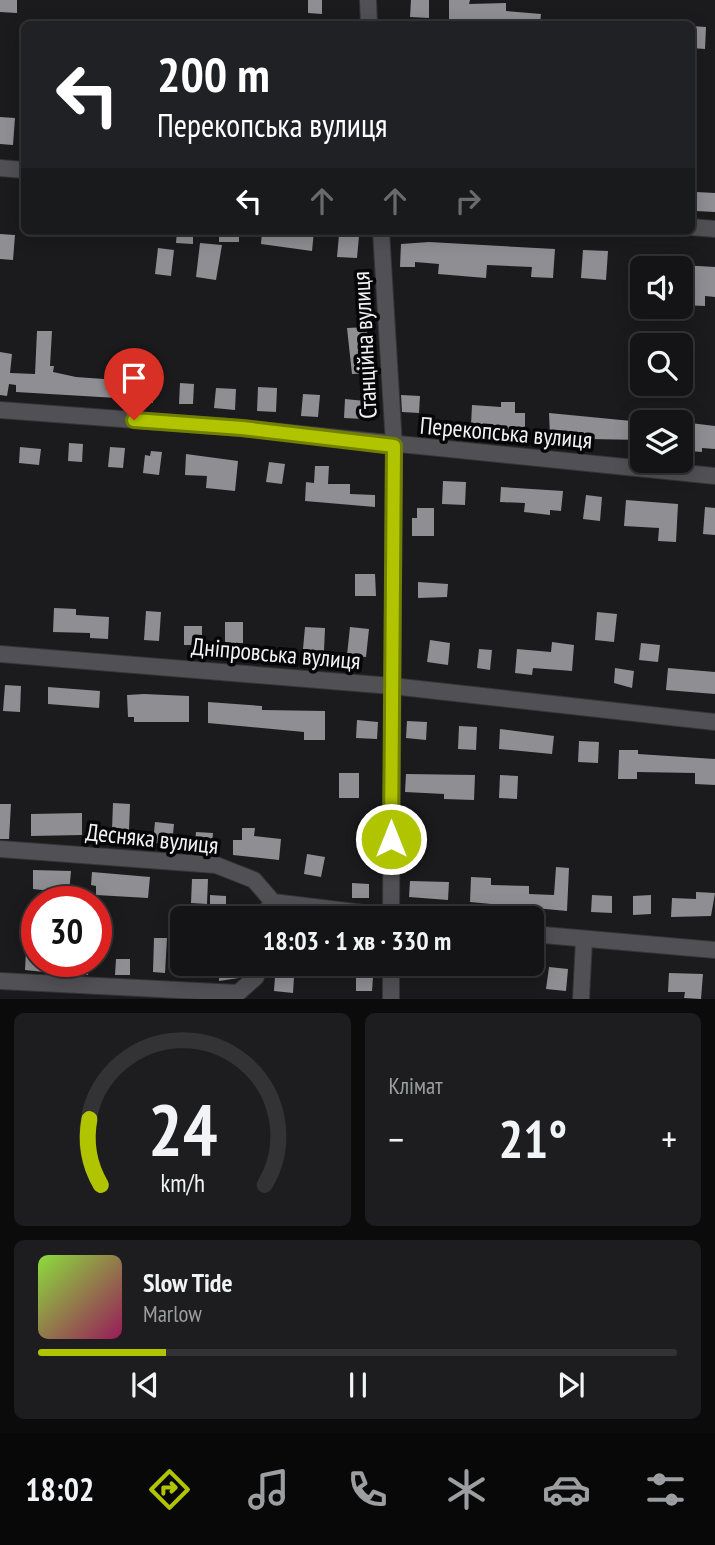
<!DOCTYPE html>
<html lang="uk">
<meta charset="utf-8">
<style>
:root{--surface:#141416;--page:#1d1d1f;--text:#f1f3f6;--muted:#9d9ea1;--line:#333335;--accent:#b0c500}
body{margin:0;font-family:"PT Sans Narrow",sans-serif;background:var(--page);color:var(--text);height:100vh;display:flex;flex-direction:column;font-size:26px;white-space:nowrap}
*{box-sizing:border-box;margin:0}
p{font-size:23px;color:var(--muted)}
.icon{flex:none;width:38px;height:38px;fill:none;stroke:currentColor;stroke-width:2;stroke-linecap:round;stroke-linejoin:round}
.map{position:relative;height:999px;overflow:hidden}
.details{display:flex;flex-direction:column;gap:14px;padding:14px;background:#0b0b0c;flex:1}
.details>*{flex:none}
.guide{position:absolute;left:21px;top:21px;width:674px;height:214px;border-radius:10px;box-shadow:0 4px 18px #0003,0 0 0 2px var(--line);background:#202124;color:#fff;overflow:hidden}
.buttons{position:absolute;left:630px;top:256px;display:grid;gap:14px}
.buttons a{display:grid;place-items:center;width:63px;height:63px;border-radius:10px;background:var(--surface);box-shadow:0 4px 18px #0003,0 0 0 2px var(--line);font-size:35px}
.speed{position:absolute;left:21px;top:886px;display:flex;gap:14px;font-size:35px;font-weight:700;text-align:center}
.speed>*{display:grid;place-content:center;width:91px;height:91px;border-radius:50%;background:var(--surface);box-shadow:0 4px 18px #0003,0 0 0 2px var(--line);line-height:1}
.speed .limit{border:10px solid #d22;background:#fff;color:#111}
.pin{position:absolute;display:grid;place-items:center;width:60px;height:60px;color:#fff;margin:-72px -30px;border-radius:50% 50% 50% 0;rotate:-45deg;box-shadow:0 0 7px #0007}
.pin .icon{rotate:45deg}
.me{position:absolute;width:77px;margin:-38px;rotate:0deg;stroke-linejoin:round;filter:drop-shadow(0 0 5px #0008)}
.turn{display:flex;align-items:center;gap:24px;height:147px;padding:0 21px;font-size:32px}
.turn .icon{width:91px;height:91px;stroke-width:2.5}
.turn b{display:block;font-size:49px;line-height:60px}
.lanes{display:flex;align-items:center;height:66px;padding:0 21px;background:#0003;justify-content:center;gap:35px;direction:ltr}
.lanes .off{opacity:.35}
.big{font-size:52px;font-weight:700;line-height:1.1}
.details .card{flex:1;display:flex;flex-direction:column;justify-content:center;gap:10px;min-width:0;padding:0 24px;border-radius:10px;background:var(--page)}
.details .dial{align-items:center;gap:0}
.dial svg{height:182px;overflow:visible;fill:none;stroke:var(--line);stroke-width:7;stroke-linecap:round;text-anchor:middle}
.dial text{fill:var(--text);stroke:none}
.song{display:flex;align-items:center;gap:21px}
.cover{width:84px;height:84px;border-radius:10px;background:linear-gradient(135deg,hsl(90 70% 55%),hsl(330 70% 35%))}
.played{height:7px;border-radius:4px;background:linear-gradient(90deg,var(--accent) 20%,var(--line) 20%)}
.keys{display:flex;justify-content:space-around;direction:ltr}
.heat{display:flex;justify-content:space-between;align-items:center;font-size:38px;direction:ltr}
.details .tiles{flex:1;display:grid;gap:14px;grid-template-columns:1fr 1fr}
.card:last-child{grid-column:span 2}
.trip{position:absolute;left:170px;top:906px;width:374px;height:70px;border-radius:10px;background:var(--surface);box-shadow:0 4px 18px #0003,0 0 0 2px var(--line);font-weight:700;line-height:70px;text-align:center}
.dock{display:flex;height:112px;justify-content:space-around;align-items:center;background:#080809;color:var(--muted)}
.dock .icon{width:49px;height:49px}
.dock .on{color:var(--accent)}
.dock b{font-size:32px;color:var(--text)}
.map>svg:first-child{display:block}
.building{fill:#8f8e93}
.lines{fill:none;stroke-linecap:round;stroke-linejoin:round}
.street-casing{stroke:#353537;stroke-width:18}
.street{stroke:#515054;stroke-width:16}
.route-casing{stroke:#728000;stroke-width:18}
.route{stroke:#b0c500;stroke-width:12}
.labels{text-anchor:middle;stroke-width:7;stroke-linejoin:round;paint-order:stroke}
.street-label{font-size:24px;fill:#f3f2f5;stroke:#060607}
</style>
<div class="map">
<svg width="715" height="999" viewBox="0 0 715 999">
<rect width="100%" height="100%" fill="#1b1b1e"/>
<g class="building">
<polygon points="0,0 17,0 17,13 0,12"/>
<polygon points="308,0 322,0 322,14 308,13"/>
<polygon points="411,0 429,0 429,18 410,17"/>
<polygon points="449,0 470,0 469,4 506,3 506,11 541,14 540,24 449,21"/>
<polygon points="691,26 706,27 705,49 691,48"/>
<polygon points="0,117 15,118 13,145 0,144"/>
<polygon points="696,192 715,193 715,212 696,211"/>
<polygon points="177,231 193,231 193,244 176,243"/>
<rect x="219" y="231" width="20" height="11"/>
<polygon points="262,231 314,231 312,251 261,244"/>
<polygon points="0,234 15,235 13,260 0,259"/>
<polygon points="339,235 359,236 357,258 337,257"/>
<polygon points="429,242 555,249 553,278 531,277 532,267 487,265 486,278 438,274 439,264 415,262 415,267 400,267 401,244"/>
<polygon points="200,243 222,245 216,280 196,277"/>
<polygon points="158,248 174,250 171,276 155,274"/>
<polygon points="583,250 608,251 606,280 581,278"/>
<polygon points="630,261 642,262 642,278 628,276"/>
<polygon points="681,265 715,267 715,297 705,296 705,306 681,305"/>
<polygon points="367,327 368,356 370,356 372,373 352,374 347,328"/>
<polygon points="37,331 52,331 50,366 54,366 53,372 76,377 118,380 121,351 137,352 136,383 153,383 153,403 117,398 16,392 16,385 9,384 7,396 0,395 0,352 12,354 10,373 35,374"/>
<polygon points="180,383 194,384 193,404 179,404"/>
<polygon points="258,387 277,388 276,412 257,411"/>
<polygon points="216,388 236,389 235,410 214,408"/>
<polygon points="303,394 320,395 318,417 301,416"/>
<polygon points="401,395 420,396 419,413 402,412"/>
<polygon points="345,399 365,401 364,419 344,418"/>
<polygon points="501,402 515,402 515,413 525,413 525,432 500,432 500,426 471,425 472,405 501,407"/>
<polygon points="549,413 642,422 642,440 589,439 590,435 567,433 550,436"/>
<polygon points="690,423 715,426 715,449 702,448 702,452 690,451 690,445 681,444 681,427 690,428"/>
<polygon points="69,443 83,444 82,462 68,461"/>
<polygon points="20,447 41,449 39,465 19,463"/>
<polygon points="110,447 125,448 123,468 108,467"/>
<polygon points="151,451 162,452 159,475 143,473 145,455 150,456"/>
<polygon points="186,454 238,461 235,491 206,488 207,476 185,475"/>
<polygon points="269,462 285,464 282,484 266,482"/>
<polygon points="315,466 329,466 328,484 350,484 350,494 375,495 375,507 305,501 306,482 314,483"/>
<polygon points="443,481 466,482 465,505 442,504"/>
<polygon points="501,487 563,491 561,511 550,510 550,515 524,512 525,503 500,502"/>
<polygon points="586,495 602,497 600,521 583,519"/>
<polygon points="626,500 678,504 676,542 658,541 659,528 624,526"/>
<polygon points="705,507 715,508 715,535 703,534"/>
<polygon points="417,508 434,508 434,536 412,536 412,518 417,518"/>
<polygon points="355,574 375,574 376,596 355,596"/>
<polygon points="418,582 448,584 447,597 418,598"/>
<polygon points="54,608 76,609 76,615 109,617 108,639 90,638 90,633 53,632"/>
<polygon points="146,611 161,612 159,641 144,640"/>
<polygon points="597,612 617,614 614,642 595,640"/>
<rect x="225" y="622" width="18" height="21"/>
<rect x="184" y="626" width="18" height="19"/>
<polygon points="305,627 325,628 324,651 303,649"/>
<polygon points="350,627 369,629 366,657 347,655"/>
<polygon points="430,640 450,643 448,665 427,662"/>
<polygon points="552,642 574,645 572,671 533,668 532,675 515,673 517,649 551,652"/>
<polygon points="641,643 660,645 658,662 639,660"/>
<polygon points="479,649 492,650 490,670 477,668"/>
<polygon points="615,668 634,671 632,688 614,683"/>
<polygon points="668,668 715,672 715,694 666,690"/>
<polygon points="5,685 21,686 20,712 3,711"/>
<polygon points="48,687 100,691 99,708 48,704"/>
<polygon points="144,694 189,696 189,722 134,722 134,717 128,717 127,695"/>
<polygon points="208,702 262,706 262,710 325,711 325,740 304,740 304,732 208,723"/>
<polygon points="357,720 378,722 377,739 356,738"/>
<polygon points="407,721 427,722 426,740 406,738"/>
<polygon points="459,726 477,727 476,750 458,749"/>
<polygon points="500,729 554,736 552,754 499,749"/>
<polygon points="579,741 599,742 598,763 578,762"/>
<polygon points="619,750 638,750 638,754 715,759 715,785 695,784 695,773 637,772 637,779 618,779"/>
<rect x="339" y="773" width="20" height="25"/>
<polygon points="406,774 475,775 474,800 444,799 444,794 405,792"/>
<polygon points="500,775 518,776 517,799 499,798"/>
<polygon points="113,803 130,804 129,830 112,829"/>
<polygon points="0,804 11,804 9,839 0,839"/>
<polygon points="82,813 82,835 31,836 31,814"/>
<polygon points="155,822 174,824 172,844 153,843"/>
<polygon points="242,828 255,828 254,836 281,839 279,860 233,855 233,840 242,840"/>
<polygon points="196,832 213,833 211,853 194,852"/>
<polygon points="357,832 374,833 374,847 357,847"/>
<polygon points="307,854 325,857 321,877 304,874"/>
<polygon points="556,867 569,868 567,911 470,902 471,877 491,878 491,885 529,886 529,894 554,895"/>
<polygon points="33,870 71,871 69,893 33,889"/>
<polygon points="92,872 150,877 148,898 96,895 96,886 91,885"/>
<polygon points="192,879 208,879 207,904 191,903"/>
<polygon points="410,881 449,882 448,900 409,897"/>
<polygon points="352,883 369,884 369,898 352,898"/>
<polygon points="696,892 715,893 711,916 671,917 672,898 696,899"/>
<polygon points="210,895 226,896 226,912 210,911"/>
<polygon points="592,895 612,896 612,913 591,912"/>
<polygon points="651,895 651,914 633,915 633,896"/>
<polygon points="154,938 167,938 165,973 153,972"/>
<polygon points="26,950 37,951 37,961 45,961 44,972 25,970"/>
<polygon points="116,959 130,959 130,975 115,975"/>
<polygon points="68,961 89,961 88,975 67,974"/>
<polygon points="219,964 239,964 239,978 219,981"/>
<rect x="428" y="964" width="17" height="11"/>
<polygon points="549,967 568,969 566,991 546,989"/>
<polygon points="669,973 703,974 701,999 684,998 685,992 668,992"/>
<polygon points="275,976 294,977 293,993 274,991"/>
<polygon points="356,977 373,977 372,991 356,991"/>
</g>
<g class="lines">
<g class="street-casing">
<g id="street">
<polyline points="368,0 369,24"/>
<polyline points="0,168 24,170"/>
<polyline points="691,227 715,229"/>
<polyline points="381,231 394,445 391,919"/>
<polyline points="0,410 242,428 715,476"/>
<polyline points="0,654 392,686 715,722"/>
<polyline points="0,849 216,865 254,880 273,902 412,919"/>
<polyline points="260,919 273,902"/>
<polyline points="532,934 715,950"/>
<polyline points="391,964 391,999"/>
<polyline points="0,981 238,993 256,977 257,964"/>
<polyline points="581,999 584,940"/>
</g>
</g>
<use href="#street" class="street"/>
</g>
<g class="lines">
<g class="route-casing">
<polyline id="route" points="134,420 242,428 394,446 391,839"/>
</g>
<use href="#route" class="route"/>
</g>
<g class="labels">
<g class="street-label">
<text transform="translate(365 345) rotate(-93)" y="8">Станційна вулиця</text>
<text transform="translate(506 433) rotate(5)" y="8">Перекопська вулиця</text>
<text transform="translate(276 654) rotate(5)" y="8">Дніпровська вулиця</text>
<text transform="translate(152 839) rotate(6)" y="8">Десняка вулиця</text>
</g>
</g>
</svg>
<div class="buttons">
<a><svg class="icon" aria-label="sound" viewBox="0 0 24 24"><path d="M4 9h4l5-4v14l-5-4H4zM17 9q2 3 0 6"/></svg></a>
<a><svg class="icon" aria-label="search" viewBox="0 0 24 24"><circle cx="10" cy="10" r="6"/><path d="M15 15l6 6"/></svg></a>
<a><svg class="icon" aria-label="layers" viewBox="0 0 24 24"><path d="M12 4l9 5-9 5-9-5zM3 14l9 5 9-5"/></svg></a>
</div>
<div class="speed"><div class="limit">30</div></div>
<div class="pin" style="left:134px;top:420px;background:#d93025"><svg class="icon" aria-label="arrive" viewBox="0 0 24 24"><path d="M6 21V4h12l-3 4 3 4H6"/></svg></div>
<svg class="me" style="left:391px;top:839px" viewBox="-20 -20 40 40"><circle r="17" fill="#b0c500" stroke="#fff" stroke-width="3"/><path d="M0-11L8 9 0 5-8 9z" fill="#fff"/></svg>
<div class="trip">18:03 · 1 хв · 330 m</div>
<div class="guide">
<div class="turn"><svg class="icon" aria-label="left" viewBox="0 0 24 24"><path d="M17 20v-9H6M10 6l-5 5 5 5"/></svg><div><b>200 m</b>Перекопська вулиця</div></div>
<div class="lanes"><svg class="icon" aria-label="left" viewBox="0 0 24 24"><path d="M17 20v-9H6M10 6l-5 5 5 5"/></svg><svg class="icon off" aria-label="ahead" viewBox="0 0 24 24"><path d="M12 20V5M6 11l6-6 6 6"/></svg><svg class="icon off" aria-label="ahead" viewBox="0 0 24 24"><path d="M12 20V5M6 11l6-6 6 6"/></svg><svg class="icon off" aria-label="right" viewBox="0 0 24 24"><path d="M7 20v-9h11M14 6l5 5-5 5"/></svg></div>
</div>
</div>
<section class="details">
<div class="tiles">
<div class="card dial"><svg viewBox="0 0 100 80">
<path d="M14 69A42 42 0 1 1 86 69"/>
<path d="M14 69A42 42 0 0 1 9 40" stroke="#b0c500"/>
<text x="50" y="56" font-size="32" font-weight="700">24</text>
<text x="50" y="72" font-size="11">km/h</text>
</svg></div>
<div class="card"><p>Клімат</p>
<div class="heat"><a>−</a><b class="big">21°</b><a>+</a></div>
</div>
<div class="card">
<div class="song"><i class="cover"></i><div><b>Slow Tide</b><p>Marlow</p></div></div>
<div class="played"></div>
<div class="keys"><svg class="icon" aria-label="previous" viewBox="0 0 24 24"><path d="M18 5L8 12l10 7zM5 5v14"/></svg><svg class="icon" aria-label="pause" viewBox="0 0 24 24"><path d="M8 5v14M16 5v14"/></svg><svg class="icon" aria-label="next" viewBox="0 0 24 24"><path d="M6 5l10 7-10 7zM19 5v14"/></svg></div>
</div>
</div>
</section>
<nav class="dock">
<b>18:02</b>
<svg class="icon on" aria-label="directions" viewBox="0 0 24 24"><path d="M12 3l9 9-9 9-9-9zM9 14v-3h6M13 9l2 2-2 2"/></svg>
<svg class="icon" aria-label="music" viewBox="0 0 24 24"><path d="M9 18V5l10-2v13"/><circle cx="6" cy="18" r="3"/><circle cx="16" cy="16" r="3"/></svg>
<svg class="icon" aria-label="phone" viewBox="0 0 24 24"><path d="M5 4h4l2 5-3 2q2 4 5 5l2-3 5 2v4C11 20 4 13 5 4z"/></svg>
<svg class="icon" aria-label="climate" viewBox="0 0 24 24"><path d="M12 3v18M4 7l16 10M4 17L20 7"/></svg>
<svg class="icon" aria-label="car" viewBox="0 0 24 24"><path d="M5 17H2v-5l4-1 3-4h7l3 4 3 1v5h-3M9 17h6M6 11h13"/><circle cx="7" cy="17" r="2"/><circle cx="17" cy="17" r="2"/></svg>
<svg class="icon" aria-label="filters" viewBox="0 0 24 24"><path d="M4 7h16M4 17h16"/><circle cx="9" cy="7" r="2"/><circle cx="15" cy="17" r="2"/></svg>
</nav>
